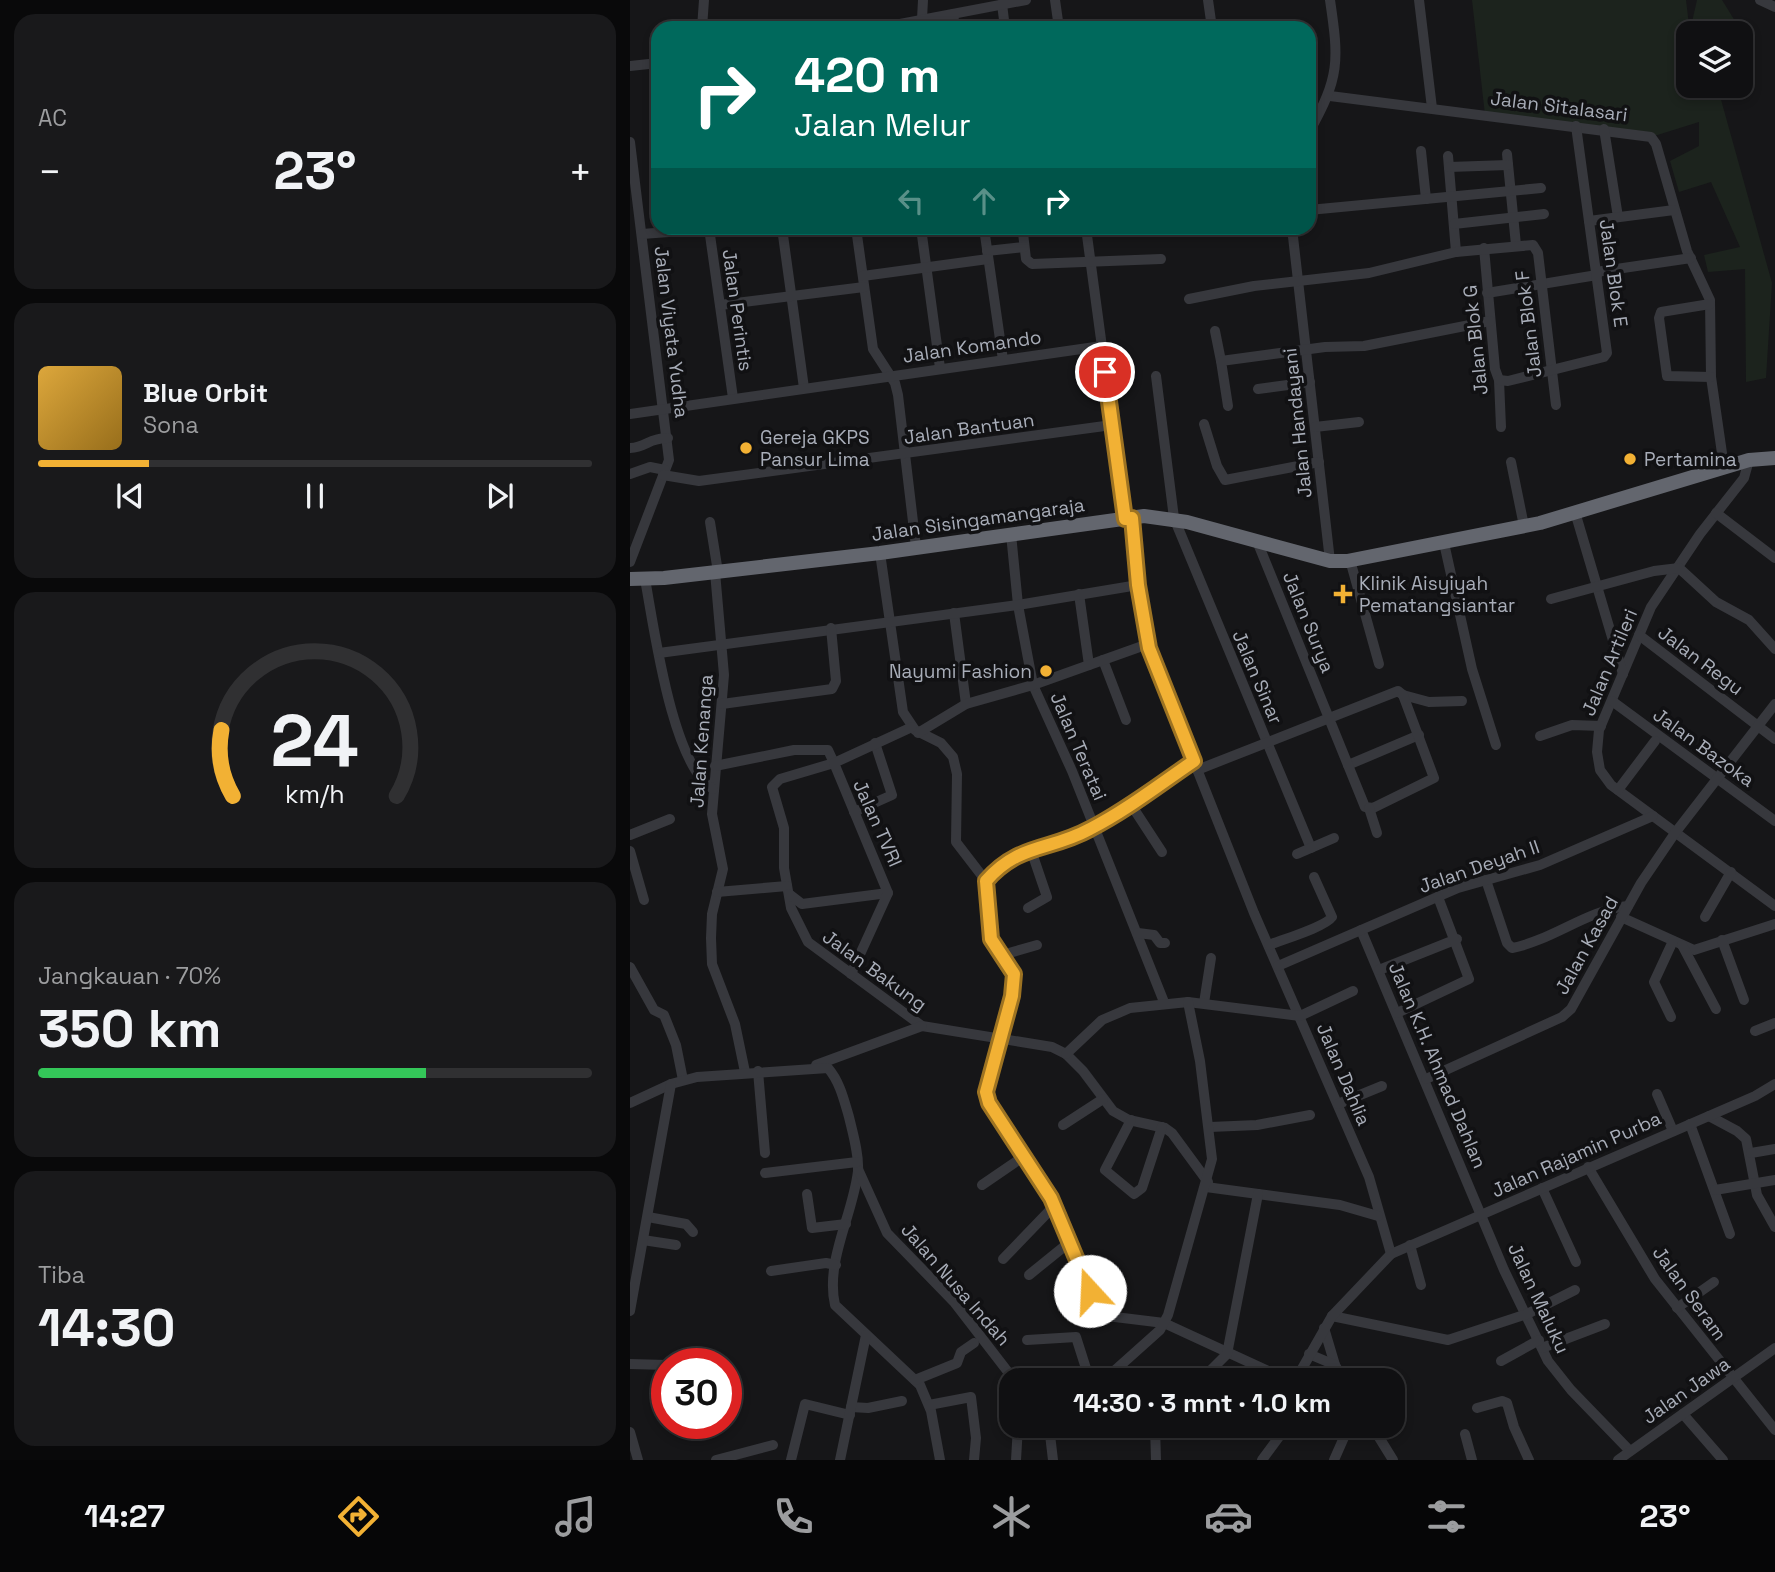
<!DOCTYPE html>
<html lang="id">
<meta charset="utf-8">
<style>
:root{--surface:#101012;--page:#19191b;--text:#f1f3f6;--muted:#9c9d9f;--line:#303032;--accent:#f2b134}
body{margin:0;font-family:"Space Grotesk",sans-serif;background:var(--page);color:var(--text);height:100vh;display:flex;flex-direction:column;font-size:26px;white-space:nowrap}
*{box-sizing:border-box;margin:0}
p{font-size:23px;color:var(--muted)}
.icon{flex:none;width:38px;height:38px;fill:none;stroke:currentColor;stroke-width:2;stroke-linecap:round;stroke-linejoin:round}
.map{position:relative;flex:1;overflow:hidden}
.panel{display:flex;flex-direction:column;gap:14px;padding:14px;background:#09090a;width:630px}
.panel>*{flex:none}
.hud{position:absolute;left:21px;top:21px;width:665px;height:214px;border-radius:21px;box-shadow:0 4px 10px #0003,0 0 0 2px var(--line);background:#00695c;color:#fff;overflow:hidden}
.tools{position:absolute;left:1046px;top:21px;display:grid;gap:14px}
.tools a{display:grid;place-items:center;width:77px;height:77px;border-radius:14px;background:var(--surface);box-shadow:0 4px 10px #0003,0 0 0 2px var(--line);font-size:35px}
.speed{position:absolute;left:21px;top:1348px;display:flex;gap:14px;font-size:35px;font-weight:700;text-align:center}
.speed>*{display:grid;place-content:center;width:91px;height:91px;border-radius:50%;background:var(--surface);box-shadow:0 4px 10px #0003,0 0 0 2px var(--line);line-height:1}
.speed .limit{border:10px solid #d22;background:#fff;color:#111}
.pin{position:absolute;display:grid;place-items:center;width:60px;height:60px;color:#fff;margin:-30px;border:4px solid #fff;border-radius:50%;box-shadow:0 2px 7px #0007}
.me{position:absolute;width:77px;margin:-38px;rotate:340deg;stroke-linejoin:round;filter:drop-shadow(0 0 5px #0008)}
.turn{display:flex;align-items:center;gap:24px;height:147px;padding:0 28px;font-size:32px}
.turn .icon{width:91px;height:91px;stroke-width:2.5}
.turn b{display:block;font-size:49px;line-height:60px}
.lanes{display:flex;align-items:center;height:66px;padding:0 28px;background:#0003;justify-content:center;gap:35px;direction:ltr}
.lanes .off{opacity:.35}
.big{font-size:52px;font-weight:800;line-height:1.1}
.panel .tile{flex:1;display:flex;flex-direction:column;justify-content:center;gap:10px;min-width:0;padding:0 24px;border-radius:21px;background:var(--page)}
.panel .dial{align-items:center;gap:0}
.dial svg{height:182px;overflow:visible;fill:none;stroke:var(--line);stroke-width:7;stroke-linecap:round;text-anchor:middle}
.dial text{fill:var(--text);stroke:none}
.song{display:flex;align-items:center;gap:21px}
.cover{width:84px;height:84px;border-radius:10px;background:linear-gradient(135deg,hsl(40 70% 55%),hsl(40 70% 35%))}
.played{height:7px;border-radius:4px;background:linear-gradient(90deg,var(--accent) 20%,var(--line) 20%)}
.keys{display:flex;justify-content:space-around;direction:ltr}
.heat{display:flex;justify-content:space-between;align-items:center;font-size:38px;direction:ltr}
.charge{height:10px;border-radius:5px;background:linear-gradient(90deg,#34c759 70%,var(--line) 0)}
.trip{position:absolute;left:369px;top:1368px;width:406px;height:70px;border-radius:21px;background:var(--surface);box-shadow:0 4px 10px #0003,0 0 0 2px var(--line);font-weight:800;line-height:70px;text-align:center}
.tab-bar{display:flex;height:112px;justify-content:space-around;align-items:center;background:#060607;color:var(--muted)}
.tab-bar .icon{width:49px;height:49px}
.tab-bar .active{color:var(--accent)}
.tab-bar b{font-size:32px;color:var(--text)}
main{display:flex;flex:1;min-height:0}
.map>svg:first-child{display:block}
.green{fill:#1c231d}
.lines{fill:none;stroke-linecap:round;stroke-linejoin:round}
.minor{stroke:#37383d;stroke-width:10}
.highway{stroke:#63666e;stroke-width:14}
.route-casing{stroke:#9d7322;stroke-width:18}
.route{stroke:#f2b134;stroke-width:12}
.poi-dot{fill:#f2b134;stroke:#111113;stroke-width:2.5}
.labels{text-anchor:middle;stroke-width:7;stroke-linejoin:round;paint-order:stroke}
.street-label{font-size:19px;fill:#a8adb8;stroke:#111113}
.poi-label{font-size:19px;fill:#a8adb8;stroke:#111113;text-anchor:start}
</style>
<main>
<section class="panel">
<div class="tile"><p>AC</p>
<div class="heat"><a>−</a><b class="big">23°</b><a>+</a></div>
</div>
<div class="tile">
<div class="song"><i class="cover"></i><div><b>Blue Orbit</b><p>Sona</p></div></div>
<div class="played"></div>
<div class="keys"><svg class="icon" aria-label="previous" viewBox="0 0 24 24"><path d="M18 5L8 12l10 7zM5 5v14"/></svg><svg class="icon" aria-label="pause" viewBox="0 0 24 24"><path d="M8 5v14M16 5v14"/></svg><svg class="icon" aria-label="next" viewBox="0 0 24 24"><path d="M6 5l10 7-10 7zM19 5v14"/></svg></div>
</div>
<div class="tile dial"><svg viewBox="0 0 100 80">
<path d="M14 69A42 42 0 1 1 86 69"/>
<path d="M14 69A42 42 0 0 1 9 40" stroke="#f2b134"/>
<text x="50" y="56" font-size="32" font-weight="700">24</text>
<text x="50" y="72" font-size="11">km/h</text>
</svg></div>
<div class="tile"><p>Jangkauan · 70%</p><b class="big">350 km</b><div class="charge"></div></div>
<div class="tile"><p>Tiba</p><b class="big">14:30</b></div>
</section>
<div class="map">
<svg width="1145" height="1460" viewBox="0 0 1145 1460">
<rect width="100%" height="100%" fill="#161618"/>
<g class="green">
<polygon points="842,0 1056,0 1060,33 1059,86 1068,86 1070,94 1090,96 1142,283 1136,378 1116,382 1115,269 1078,272 1074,255 1110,247 1081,182 1049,192 1040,161 1069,146 1069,122 1021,137 855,115"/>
<polygon points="1067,0 1092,0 1105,21 1062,22"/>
</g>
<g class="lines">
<g class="minor">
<polyline points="425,0 429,28"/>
<polyline points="578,0 582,28"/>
<polyline points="789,0 802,108"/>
<polyline points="1130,0 1145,7"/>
<polyline points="372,4 375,28"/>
<polyline points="323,14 325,28"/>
<polyline points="292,19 293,0"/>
<polyline points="72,28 74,0"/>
<polyline points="249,28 396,0"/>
<polyline points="0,66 28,63"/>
<polyline points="700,96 1021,137 1026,144 1057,251 1080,300 1081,377 1094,467"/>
<polyline points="974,129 988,217"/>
<path d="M679 132C710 77 709 61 700 0"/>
<polyline points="0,142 39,460 0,562"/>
<polyline points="791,151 796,199"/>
<polyline points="877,154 886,245"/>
<polyline points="818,156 826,252"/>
<polyline points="819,167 878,165"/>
<polyline points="679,210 911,188"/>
<polyline points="959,221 1044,210"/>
<polyline points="824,224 914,214"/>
<polyline points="79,228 103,398"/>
<polyline points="152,228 174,388"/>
<polyline points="226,228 243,349 265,383 268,395 286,547"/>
<polyline points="291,228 310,368"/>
<polyline points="354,228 373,360"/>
<polyline points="456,228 495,518"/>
<polyline points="662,228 700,561"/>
<polyline points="393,233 396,259 402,264 531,259"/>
<polyline points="12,234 79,229"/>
<polyline points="854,248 865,369 869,380 871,427"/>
<polyline points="357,251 394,247"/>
<polyline points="966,272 1061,258"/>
<polyline points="233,276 358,259"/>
<polyline points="857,293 967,275"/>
<polyline points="559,299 624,286 739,273 826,252 903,245 908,253 926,405"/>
<polyline points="1080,304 1031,312 1029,318 1037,376 1081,377"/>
<polyline points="90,305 234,287"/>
<polyline points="585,331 591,361"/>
<polyline points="526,376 544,518 681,848"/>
<polyline points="869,380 878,381 974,357 977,353 946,126"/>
<polyline points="628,389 680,382"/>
<polyline points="598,406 591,361 695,347 734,346 860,321"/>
<polyline points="0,414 472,346"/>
<polyline points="574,424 587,466 595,480 689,462"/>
<polyline points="685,427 729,422"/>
<path d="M0 448C17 447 18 438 38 438"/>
<polyline points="1119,460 1114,478 1070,534 1021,607 969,730 967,752 970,770 981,785 1145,906"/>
<polyline points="881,462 894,526"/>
<polyline points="0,474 20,467 35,470"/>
<polyline points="33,475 69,481 482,425"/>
<polyline points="945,512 993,674"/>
<polyline points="1086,513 1145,558"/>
<polyline points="502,518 508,585 519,648 624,913 739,1177 761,1254"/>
<polyline points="80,522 88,572"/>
<polyline points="381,534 388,605 403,685 442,771 534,1002"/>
<polyline points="814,543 842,669 866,745"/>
<polyline points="250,553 273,712 285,730 311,743 323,757 327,774 326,842 356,881 361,939 384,974 382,996 357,1092 359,1103 425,1205 464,1303 485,1317 534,1323 660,1381"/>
<polyline points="720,560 749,664"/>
<polyline points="85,572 94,675 82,814 93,869 82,914 81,938 82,964 105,1024 115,1072"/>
<path d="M15 579C24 627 42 765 83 789"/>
<polyline points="449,594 459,665"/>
<polyline points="921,599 1024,571 1049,568 1086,602 1119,620 1145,649"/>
<polyline points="324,613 336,704"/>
<polyline points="1009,635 1145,739"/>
<polyline points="29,653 388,605 508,585"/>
<polyline points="473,660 496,720"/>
<polyline points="773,695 799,702 832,701"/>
<polyline points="982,701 1145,821"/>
<polyline points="92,704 202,689 206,681 201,628"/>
<polyline points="288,733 336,704 403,685 518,644"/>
<polyline points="910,736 942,725 971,726"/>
<polyline points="718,765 789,735"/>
<polyline points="85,766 164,750 198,750 204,763 150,779 142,787 154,828 154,868 161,908 178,942 292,1026 422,1047 436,1054 453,1071 483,1111 499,1120 535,1128 542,1133 578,1182"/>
<path d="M567 770 768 691 773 695 804 778 743 808 735 807C699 719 664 630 627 541"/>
<polyline points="988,790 1025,741"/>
<polyline points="500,803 532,852"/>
<polyline points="739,808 747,833"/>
<polyline points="224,812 262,795 245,743"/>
<polyline points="0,835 40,819"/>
<polyline points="0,851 14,900"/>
<polyline points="667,854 704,838"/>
<path d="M856 880 877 943 882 948C923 940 957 910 998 906"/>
<path d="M356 881C389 843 420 851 460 829 497 810 530 784 564 761"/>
<polyline points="87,892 157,886"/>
<polyline points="159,894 172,904 258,893"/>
<polyline points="398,908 417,897 401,850"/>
<polyline points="991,917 1064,950 1145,924"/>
<polyline points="1075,917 1101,872"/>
<polyline points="731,930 874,1270 918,1361 941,1390 1000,1451"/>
<polyline points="508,933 524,935 530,943 535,943"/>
<polyline points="1092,940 1114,1000"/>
<path d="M639 945C654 939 695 927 702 917L684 877"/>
<polyline points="1052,945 1086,1009"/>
<polyline points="372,955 407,945"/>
<polyline points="648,966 828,888 910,865 1023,816"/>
<polyline points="0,967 24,1010 34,1015 46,1045 53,1080"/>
<polyline points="749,970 827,939"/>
<polyline points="221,974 258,893 204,763 282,727"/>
<polyline points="574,1003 581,958"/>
<polyline points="767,1013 839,979 808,897"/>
<polyline points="1041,1017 1024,982 1043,941"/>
<polyline points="1125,1031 1145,1023"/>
<polyline points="436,1054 472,1020 500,1008 558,1002 670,1016 723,991"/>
<polyline points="186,1065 292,1026"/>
<polyline points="128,1071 135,1153"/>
<polyline points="796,1079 932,1017 941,1009 1011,883 1045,833 1145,704"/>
<polyline points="1027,1094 1043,1131"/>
<path d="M0 1103 41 1084 67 1077 198 1068C210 1082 214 1100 219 1117 223 1134 229 1154 228 1171 223 1215 195 1261 205 1305L290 1385 301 1411 310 1460"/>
<polyline points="708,1104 752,1086"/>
<polyline points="1079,1116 1107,1131 1116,1139 1127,1195 1145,1227"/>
<polyline points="501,1120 475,1170 504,1194 512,1188 532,1127"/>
<polyline points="1060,1124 1100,1234"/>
<polyline points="433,1125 473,1099"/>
<polyline points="580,1127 627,1125 680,1115"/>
<polyline points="1121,1153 1145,1149"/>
<polyline points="958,1167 1025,1279 1145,1430"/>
<polyline points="228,1169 257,1233 324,1302 385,1381"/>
<polyline points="135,1173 227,1162"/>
<polyline points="352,1185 393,1157"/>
<polyline points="576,1187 710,1205 748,1216"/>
<polyline points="912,1188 946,1262"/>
<polyline points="1085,1190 1145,1180"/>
<polyline points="177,1194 182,1228 216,1224"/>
<polyline points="18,1217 56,1224 63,1232"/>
<polyline points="13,1240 46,1245"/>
<polyline points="780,1245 791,1285"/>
<polyline points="373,1259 425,1205"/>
<polyline points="141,1271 196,1263 206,1265"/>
<polyline points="399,1275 441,1241"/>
<polyline points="1047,1308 1084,1282"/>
<polyline points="0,1311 41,1084"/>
<polyline points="702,1316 818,1340 897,1314 945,1290"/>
<polyline points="694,1328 705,1365 714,1381"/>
<polyline points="397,1340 446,1337 460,1381"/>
<polyline points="912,1348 975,1324"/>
<polyline points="679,1354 705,1365"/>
<polyline points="871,1361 909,1340"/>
<polyline points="0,1364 37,1365"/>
<polyline points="285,1380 327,1363 331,1352 344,1343"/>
<polyline points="473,1381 530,1330 538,1315 582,1159 570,1061 558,1002"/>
<polyline points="570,1381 597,1354 628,1194"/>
<polyline points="665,1381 702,1316 761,1254 1125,1096 1145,1084"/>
<polyline points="299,1405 341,1397 346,1438 344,1460"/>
<polyline points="221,1407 238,1408 272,1401"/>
<polyline points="847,1408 872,1401 877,1403 884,1427 899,1460"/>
<polyline points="1053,1414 1093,1460"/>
<polyline points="419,1426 423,1460"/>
<polyline points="525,1426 526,1460"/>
<polyline points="742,1426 763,1460"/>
<polyline points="0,1432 8,1460"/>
<polyline points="835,1434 842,1460"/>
<polyline points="86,1460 143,1445"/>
<polyline points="161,1460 175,1404 220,1415"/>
<polyline points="210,1460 236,1335"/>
<polyline points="386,1460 388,1426"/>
<polyline points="632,1460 657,1426"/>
<polyline points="704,1460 719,1426"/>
<polyline points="988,1460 1145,1348"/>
</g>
<polyline class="highway" points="0,579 34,578 250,553 514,516 557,522 700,561 717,561 910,523 1119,460 1145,458"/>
</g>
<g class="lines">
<g class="route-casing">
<path id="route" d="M460 1291 421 1198 359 1103 356 1092 382 996 384 974 361 939 356 881C389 843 420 851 460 829 497 810 530 784 564 761L519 648 508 585 502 518 495 519 475 372"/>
</g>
<use href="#route" class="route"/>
</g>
<g class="poi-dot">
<circle cx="116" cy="448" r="7"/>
<circle cx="1000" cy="459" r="7"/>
<path d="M709.5 583.5h7v7h7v7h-7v7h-7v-7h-7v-7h7z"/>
<circle cx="416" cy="671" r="7"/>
</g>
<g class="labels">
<g class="street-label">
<text transform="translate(929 106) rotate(7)" y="7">Jalan Sitalasari</text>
<text transform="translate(984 273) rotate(82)" y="7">Jalan Blok E</text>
<text transform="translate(108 310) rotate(82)" y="7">Jalan Perintis</text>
<text transform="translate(898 324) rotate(-97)" y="7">Jalan Blok F</text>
<text transform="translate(42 332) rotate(83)" y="7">Jalan Viyata Yudha</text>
<text transform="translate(845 340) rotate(-96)" y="7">Jalan Blok G</text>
<text transform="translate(342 346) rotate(-8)" y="7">Jalan Komando</text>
<text transform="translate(667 423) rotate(-96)" y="7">Jalan Handayani</text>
<text transform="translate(339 428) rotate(-8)" y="7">Jalan Bantuan</text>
<text transform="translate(348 519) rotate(-8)" y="7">Jalan Sisingamangaraja</text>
<text transform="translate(679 622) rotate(68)" y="7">Jalan Surya</text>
<text transform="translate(1071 660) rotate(37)" y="7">Jalan Regu</text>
<text transform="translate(979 662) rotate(-67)" y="7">Jalan Artileri</text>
<text transform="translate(628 677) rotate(67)" y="7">Jalan Sinar</text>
<text transform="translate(71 741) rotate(-86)" y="7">Jalan Kenanga</text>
<text transform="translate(449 746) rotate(67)" y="7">Jalan Teratai</text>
<text transform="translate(1074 747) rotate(36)" y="7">Jalan Bazoka</text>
<text transform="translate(248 823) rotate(66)" y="7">Jalan TVRI</text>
<text transform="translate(849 866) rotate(-19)" y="7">Jalan Deyah II</text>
<text transform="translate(956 945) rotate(-61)" y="7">Jalan Kasad</text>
<text transform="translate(245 970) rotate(36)" y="7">Jalan Bakung</text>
<text transform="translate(808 1065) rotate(67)" y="7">Jalan K.H. Ahmad Dahlan</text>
<text transform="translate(714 1074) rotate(67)" y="7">Jalan Dahlia</text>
<text transform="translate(946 1154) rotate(-24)" y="7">Jalan Rajamin Purba</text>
<text transform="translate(326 1284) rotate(49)" y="7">Jalan Nusa Indah</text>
<text transform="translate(1060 1293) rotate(54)" y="7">Jalan Seram</text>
<text transform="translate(909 1298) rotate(65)" y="7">Jalan Maluku</text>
<text transform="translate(1056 1390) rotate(-35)" y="7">Jalan Jawa</text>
</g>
<g class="poi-label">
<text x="130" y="444">Gereja GKPS<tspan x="130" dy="22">Pansur Lima</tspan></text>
<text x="1014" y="466">Pertamina</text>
<text x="729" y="590">Klinik Aisyiyah<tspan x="729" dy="22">Pematangsiantar</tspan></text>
<text x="402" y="678" text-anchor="end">Nayumi Fashion</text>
</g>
</g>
</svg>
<div class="tools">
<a><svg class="icon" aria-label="layers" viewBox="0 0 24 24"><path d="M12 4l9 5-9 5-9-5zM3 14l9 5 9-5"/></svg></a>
</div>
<div class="speed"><div class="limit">30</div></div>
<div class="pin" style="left:475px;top:372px;background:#d93025"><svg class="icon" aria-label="arrive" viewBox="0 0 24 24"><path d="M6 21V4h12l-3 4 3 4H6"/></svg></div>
<svg class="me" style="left:460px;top:1291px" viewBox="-20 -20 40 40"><circle r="19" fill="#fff"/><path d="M0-13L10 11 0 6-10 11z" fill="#f2b134"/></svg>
<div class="trip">14:30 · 3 mnt · 1.0 km</div>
<div class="hud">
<div class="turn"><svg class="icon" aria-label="right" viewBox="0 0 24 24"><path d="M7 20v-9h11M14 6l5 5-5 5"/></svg><div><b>420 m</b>Jalan Melur</div></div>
<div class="lanes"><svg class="icon off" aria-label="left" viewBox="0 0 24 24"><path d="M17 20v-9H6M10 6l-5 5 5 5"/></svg><svg class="icon off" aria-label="ahead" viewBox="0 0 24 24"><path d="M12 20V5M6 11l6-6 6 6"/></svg><svg class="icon" aria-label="right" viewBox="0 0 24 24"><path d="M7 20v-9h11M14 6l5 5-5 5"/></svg></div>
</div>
</div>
</main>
<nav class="tab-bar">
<b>14:27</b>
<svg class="icon active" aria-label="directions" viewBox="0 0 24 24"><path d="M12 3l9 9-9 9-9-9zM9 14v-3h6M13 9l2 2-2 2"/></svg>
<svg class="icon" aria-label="music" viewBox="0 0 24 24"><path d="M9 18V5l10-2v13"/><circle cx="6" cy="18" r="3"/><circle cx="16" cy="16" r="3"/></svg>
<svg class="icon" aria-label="phone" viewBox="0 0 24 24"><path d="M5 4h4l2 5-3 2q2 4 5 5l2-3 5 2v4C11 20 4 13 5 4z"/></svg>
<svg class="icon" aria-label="climate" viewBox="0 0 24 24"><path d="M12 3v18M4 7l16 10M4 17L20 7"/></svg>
<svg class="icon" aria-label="car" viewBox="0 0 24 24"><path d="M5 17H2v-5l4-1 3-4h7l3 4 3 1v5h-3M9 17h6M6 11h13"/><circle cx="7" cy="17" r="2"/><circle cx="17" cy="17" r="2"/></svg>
<svg class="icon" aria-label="filters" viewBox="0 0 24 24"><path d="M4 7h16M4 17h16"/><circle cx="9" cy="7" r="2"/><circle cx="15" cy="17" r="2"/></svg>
<b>23°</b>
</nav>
